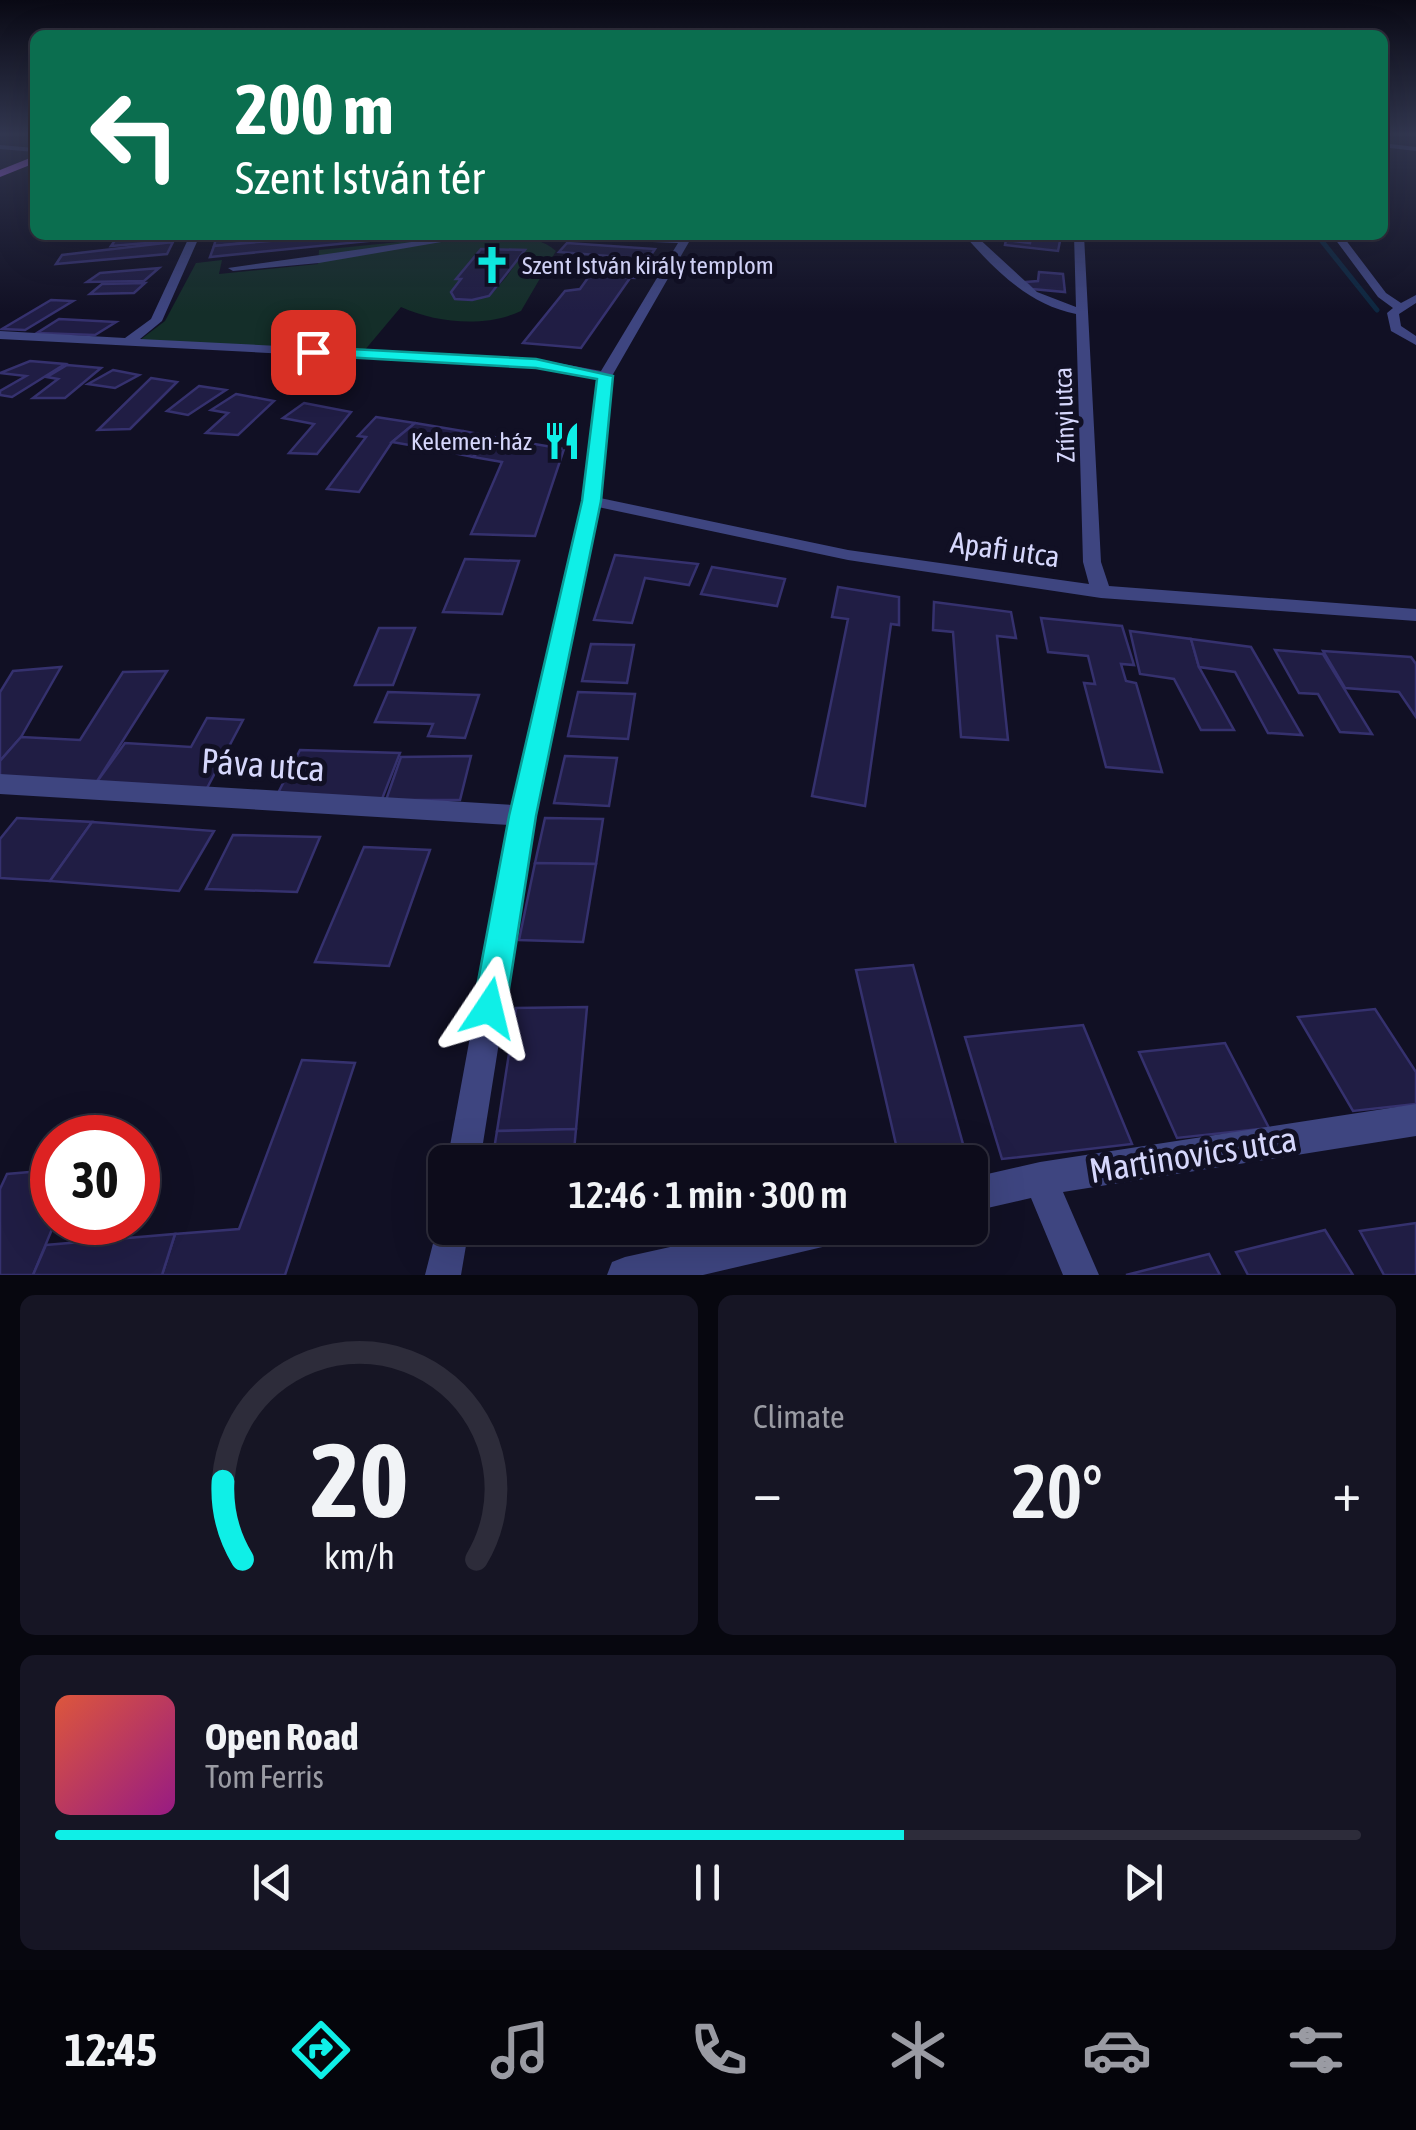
<!DOCTYPE html>
<meta charset="utf-8">
<style>
:root{--surface:#0d0c1b;--page:#161524;--text:#f1f3f6;--muted:#9a9ba3;--line:#2d2c3a;--accent:#0fefe7}
body{margin:0;font-family:"Asap Condensed",sans-serif;background:var(--page);color:var(--text);height:100vh;display:flex;flex-direction:column;font-size:38px;white-space:nowrap}
*{box-sizing:border-box;margin:0}
p{font-size:32px;color:var(--muted)}
.icon{flex:none;width:55px;height:55px;fill:none;stroke:currentColor;stroke-width:2;stroke-linecap:round;stroke-linejoin:round}
.map{position:relative;height:1275px;overflow:hidden}
.details{display:flex;flex-direction:column;gap:20px;padding:20px;background:#07070f;flex:1}
.details>*{flex:none}
.banner{position:absolute;left:30px;top:30px;width:1358px;height:210px;border-radius:15px;box-shadow:0 10px 40px #0002,0 0 0 2px var(--line);background:#0b6e4f;color:#fff;overflow:hidden}
.speed{position:absolute;left:30px;top:1115px;display:flex;gap:20px;font-size:50px;font-weight:700;text-align:center}
.speed>*{display:grid;place-content:center;width:130px;height:130px;border-radius:50%;background:var(--surface);box-shadow:0 10px 40px #0002,0 0 0 2px var(--line);line-height:1}
.speed .limit{border:15px solid #d22;background:#fff;color:#111}
.pin{position:absolute;display:grid;place-items:center;width:85px;height:85px;color:#fff;margin:-42px;border-radius:20px;box-shadow:0 5px 15px #0006}
.me{position:absolute;width:110px;margin:-55px;rotate:10deg;stroke-linejoin:round;filter:drop-shadow(0 0 8px #0008)}
.turn{display:flex;align-items:center;gap:35px;height:210px;padding:0 40px;font-size:45px}
.turn .icon{width:130px;height:130px;stroke-width:2.5}
.turn b{display:block;font-size:70px;line-height:85px}
.big{font-size:75px;font-weight:600;line-height:1.1}
.details .tile{flex:1;display:flex;flex-direction:column;justify-content:center;gap:15px;min-width:0;padding:0 35px;border-radius:15px;background:var(--page)}
.details .dial{align-items:center;gap:0}
.dial svg{height:260px;overflow:visible;fill:none;stroke:var(--line);stroke-width:7;stroke-linecap:round;text-anchor:middle}
.dial text{fill:var(--text);stroke:none}
.song{display:flex;align-items:center;gap:30px}
.cover{width:120px;height:120px;border-radius:15px;background:linear-gradient(135deg,hsl(10 70% 55%),hsl(310 70% 35%))}
.played{height:10px;border-radius:5px;background:linear-gradient(90deg,var(--accent) 65%,var(--line) 65%)}
.keys{display:flex;justify-content:space-around;direction:ltr}
.heat{display:flex;justify-content:space-between;align-items:center;font-size:55px;direction:ltr}
.details .tiles{flex:1;display:grid;gap:20px;grid-template-columns:1fr 1fr}
.tile:last-child{grid-column:span 2}
.trip{position:absolute;left:428px;top:1145px;width:560px;height:100px;border-radius:15px;background:var(--surface);box-shadow:0 10px 40px #0002,0 0 0 2px var(--line);font-weight:600;line-height:100px;text-align:center}
.tabs{display:flex;height:160px;justify-content:space-around;align-items:center;background:#05050b;color:var(--muted)}
.tabs .icon{width:70px;height:70px}
.tabs .current{color:var(--accent)}
.tabs b{font-size:45px;color:var(--text)}
.map>svg:first-child{display:block}
.green{fill:#142e29;fill-rule:evenodd}
.lines{fill:none;stroke-linecap:round;stroke-linejoin:round}
.stream{stroke:#0d2740;stroke-width:5}
.building{fill:#201d44;stroke:#35316e;stroke-width:2.5}
.service{fill:#3e4580;fill-rule:evenodd}
.minor{fill:#3e4580;fill-rule:evenodd}
.primary{fill:#ab64f5;fill-rule:evenodd}
.route{fill:#0fefe7;stroke:#0a9b96;stroke-width:2.5}
.labels{text-anchor:middle;stroke-width:10;stroke-linejoin:round;paint-order:stroke}
.far-poi-label{font-size:25px;fill:#d6d7fc;stroke:#111024;text-anchor:start}
.far-street-label{font-size:25px;fill:#d6d7fc;stroke:#111024}
.street-label{font-size:30px;fill:#d6d7fc;stroke:#111024}
.near-street-label{font-size:35px;fill:#d6d7fc;stroke:#111024}
</style>
<div class="map">
<svg width="1416" height="1275" viewBox="0 0 1416 1275">
<rect width="100%" height="100%" fill="#111024"/>
<path class="green" d="M449 237C483 246 527 225 556 251L521 311C485 328 436 323 401 307L364 351 140 340 165 321 196 263 222 260 219 274 318 264 319 250ZM481 249 524 251C506 278 492 305 455 299L451 294 461 279 457 278Z"/>
<g class="lines">
<polyline class="stream" points="1317,235 1377,310"/>
</g>
<g class="building">
<polygon points="175,235 172,241 111,246 116,239"/>
<polygon points="217,235 255,235 253,242 214,246"/>
<polygon points="281,235 378,235 379,240 210,257 214,246 280,240"/>
<polygon points="1031,238 1060,241 1058,251 1005,245 1006,240 1030,243"/>
<polygon points="173,242 167,254 56,264 62,255"/>
<polygon points="567,243 655,249 635,278 594,275 609,256 559,252"/>
<polygon points="481,249 525,250 489,296 472,300 455,299 451,292 461,279 456,279"/>
<polygon points="159,268 144,281 87,282 100,273"/>
<polygon points="1039,272 1063,274 1065,292 1032,289 1025,282 1038,281"/>
<polygon points="590,275 630,278 581,348 523,343 565,291 580,289"/>
<polygon points="145,283 134,293 90,294 102,284"/>
<polygon points="51,300 73,301 25,330 2,329"/>
<polygon points="59,319 116,322 95,335 37,333"/>
<polygon points="30,361 65,364 12,397 0,395 0,391 26,376 0,373"/>
<polygon points="67,365 101,368 65,398 33,398 58,379 47,377"/>
<polygon points="113,370 139,375 115,388 88,384"/>
<polygon points="151,378 177,382 130,429 98,430"/>
<polygon points="199,386 226,390 188,415 167,411"/>
<polygon points="236,394 274,401 238,435 206,433 228,413 211,410"/>
<polygon points="304,403 351,412 317,454 289,453 314,424 283,418"/>
<polygon points="376,417 415,423 392,442 359,492 327,489 366,437 358,436"/>
<polygon points="415,423 463,431 443,451 392,442"/>
<polygon points="463,431 494,437 473,457 443,451"/>
<polygon points="494,437 564,449 535,536 471,534 502,462 473,457"/>
<polygon points="615,555 698,564 689,585 645,578 632,623 594,620"/>
<polygon points="465,559 519,561 502,614 443,612"/>
<polygon points="712,567 785,579 777,606 701,594"/>
<polygon points="838,587 899,597 899,625 891,624 865,806 812,796 848,619 832,617"/>
<polygon points="934,602 1011,612 1016,638 997,636 1008,740 961,737 953,632 933,630"/>
<polygon points="1041,618 1122,626 1134,665 1121,664 1126,681 1136,683 1162,772 1106,767 1084,683 1095,684 1088,656 1048,652"/>
<polygon points="379,628 415,628 393,685 355,685"/>
<polygon points="1130,631 1191,639 1199,667 1234,730 1201,730 1174,679 1140,674"/>
<polygon points="1191,639 1251,647 1302,735 1268,733 1235,672 1199,667"/>
<polygon points="591,644 634,645 627,683 582,681"/>
<polygon points="1275,650 1323,654 1372,734 1340,732 1318,694 1299,693"/>
<polygon points="1323,651 1411,657 1416,664 1416,717 1399,692 1345,688"/>
<polygon points="61,667 21,737 0,761 0,692 13,671"/>
<polygon points="167,671 96,783 0,777 0,761 21,737 80,740 123,672"/>
<polygon points="388,692 479,695 465,738 428,736 433,724 375,722"/>
<polygon points="578,692 635,694 628,739 568,736"/>
<polygon points="207,718 243,720 206,790 96,783 125,743 191,747"/>
<polygon points="300,750 400,753 382,799 277,795"/>
<polygon points="471,756 460,800 386,800 401,757"/>
<polygon points="565,756 617,758 609,806 554,803"/>
<polygon points="17,818 92,822 50,881 0,878 0,839"/>
<polygon points="545,818 603,819 596,864 535,863"/>
<polygon points="92,822 214,831 179,891 50,881"/>
<polygon points="233,835 320,837 297,892 206,889"/>
<polygon points="364,847 430,850 389,966 315,962"/>
<polygon points="535,863 596,864 583,942 519,940"/>
<polygon points="913,965 968,1162 900,1162 856,970"/>
<polygon points="587,1007 576,1129 497,1131 516,1008"/>
<polygon points="1375,1009 1416,1072 1416,1104 1353,1111 1298,1017"/>
<polygon points="1083,1025 1132,1144 1002,1159 965,1037"/>
<polygon points="1225,1043 1269,1128 1177,1138 1139,1052"/>
<polygon points="302,1060 355,1063 285,1275 162,1275 175,1234 239,1229"/>
<polygon points="576,1129 574,1151 659,1149 658,1162 492,1162 497,1131"/>
<polygon points="52,1170 55,1222 33,1275 0,1275 0,1189 7,1174"/>
<polygon points="1416,1223 1416,1275 1384,1275 1360,1231"/>
<polygon points="1325,1230 1353,1275 1248,1275 1236,1252"/>
<polygon points="175,1234 162,1275 33,1275 46,1245"/>
<polygon points="1209,1254 1220,1275 1126,1275"/>
</g>
<g class="lines">
<polygon class="service" points="461,235 482,235 319,263 233,271 228,268"/>
<g class="minor">
<polygon points="1382,143 1416,147 1416,151 1382,147"/>
<polygon points="0,145 35,148 35,152 0,149"/>
<path d="M190 235H200L162 321 140 339 536 359 601 371 678 243 548 238 543 235H693L612 376 600 498 848 550 1089 584 1083 562 1076 314C1029 305 995 270 964 235H975L1037 292 1076 307 1074 235H1084L1101 562 1109 586 1416 609V621L1101 598 848 560 598 507 535 816 480 1162H447L509 825 0 794V774L513 805 583 501 598 379 536 367 0 339V331L125 338 151 319Z"/>
<polygon points="1332,235 1342,235 1386,293 1401,303 1416,295 1416,303 1399,314 1401,326 1416,336 1416,345 1391,331 1387,313 1393,308 1378,297"/>
<polygon points="1416,1104 1416,1136 1063,1192 1099,1275 1063,1275 1031,1198 970,1212 970,1178 1040,1162"/>
<polygon points="445,1214 445,1228 469,1228 461,1275 425,1275 440,1216"/>
<polygon points="756,1228 848,1228 843,1240 831,1245 703,1275 607,1275 612,1262 625,1257"/>
</g>
<polygon class="primary" points="35,156 35,163 0,177 0,170"/>
</g>
<linearGradient id="sky" x2="0" y2="1"><stop stop-color="#090914"/><stop offset="0.43" stop-color="#323750"/><stop offset="1" stop-color="#323750" stop-opacity="0"/></linearGradient>
<rect width="1416" height="312" fill="url(#sky)"/>
<polygon class="route" points="313,347 536,359 613,376 601,501 536,816 506,1008 501,1020 489,1025 477,1020 473,1008 509,816 582,501 597,379 536,368 308,355 305,352"/>
<defs>
<g id="church-bare" transform="scale(3)"><path d="M-1.2-6h2.4v3.5h3.3v2.4h-3.3V6h-2.4V-.1h-3.3v-2.4h3.3Z" fill="#0fefe7" stroke="#111024" stroke-width="2.5" paint-order="stroke"/></g>
<g id="restaurant-bare" transform="scale(3)"><path d="M-5-6h1v4h1v-4h1v4h1v-4h1v5L-1.5 .5V6h-2V.5L-5-1ZM5-6V6H3V1.5H1.5Q1.5-4 5-6Z" fill="#0fefe7" stroke="#111024" stroke-width="2.5" paint-order="stroke"/></g>
</defs>
<g fill-rule="evenodd">
<use href="#church-bare" x="492" y="265"/>
<use href="#restaurant-bare" x="562" y="441"/>
</g>
<g class="labels">
<g class="far-poi-label">
<text x="522" y="274">Szent István király templom</text>
<text x="532" y="450" text-anchor="end">Kelemen-ház</text>
</g>
<g class="far-street-label">
<text transform="translate(1064 415) rotate(-92)" y="9">Zrínyi utca</text>
</g>
<g class="street-label">
<text transform="translate(1005 550) rotate(8)" y="10">Apafi utca</text>
</g>
<g class="near-street-label">
<text transform="translate(263 765) rotate(4)" y="12">Páva utca</text>
<text transform="translate(1193 1155) rotate(-9)" y="12">Martinovics utca</text>
</g>
</g>
</svg>
<div class="speed"><div class="limit">30</div></div>
<div class="pin" style="left:313px;top:352px;background:#d93025"><svg class="icon" aria-label="arrive" viewBox="0 0 24 24"><path d="M6 21V4h12l-3 4 3 4H6"/></svg></div>
<svg class="me" style="left:489px;top:1008px" viewBox="-20 -20 40 40"><path d="M0-17L14 15 0 8-14 15z" fill="#0fefe7" stroke="#fff" stroke-width="4"/></svg>
<div class="trip">12:46 · 1 min · 300 m</div>
<div class="banner">
<div class="turn"><svg class="icon" aria-label="left" viewBox="0 0 24 24"><path d="M17 20v-9H6M10 6l-5 5 5 5"/></svg><div><b>200 m</b>Szent István tér</div></div>
</div>
</div>
<section class="details">
<div class="tiles">
<div class="tile dial"><svg viewBox="0 0 100 80">
<path d="M14 69A42 42 0 1 1 86 69"/>
<path d="M14 69A42 42 0 0 1 8 45" stroke="#0fefe7"/>
<text x="50" y="56" font-size="32" font-weight="700">20</text>
<text x="50" y="72" font-size="11">km/h</text>
</svg></div>
<div class="tile"><p>Climate</p>
<div class="heat"><a>−</a><b class="big">20°</b><a>+</a></div>
</div>
<div class="tile">
<div class="song"><i class="cover"></i><div><b>Open Road</b><p>Tom Ferris</p></div></div>
<div class="played"></div>
<div class="keys"><svg class="icon" aria-label="previous" viewBox="0 0 24 24"><path d="M18 5L8 12l10 7zM5 5v14"/></svg><svg class="icon" aria-label="pause" viewBox="0 0 24 24"><path d="M8 5v14M16 5v14"/></svg><svg class="icon" aria-label="next" viewBox="0 0 24 24"><path d="M6 5l10 7-10 7zM19 5v14"/></svg></div>
</div>
</div>
</section>
<nav class="tabs">
<b>12:45</b>
<svg class="icon current" aria-label="directions" viewBox="0 0 24 24"><path d="M12 3l9 9-9 9-9-9zM9 14v-3h6M13 9l2 2-2 2"/></svg>
<svg class="icon" aria-label="music" viewBox="0 0 24 24"><path d="M9 18V5l10-2v13"/><circle cx="6" cy="18" r="3"/><circle cx="16" cy="16" r="3"/></svg>
<svg class="icon" aria-label="phone" viewBox="0 0 24 24"><path d="M5 4h4l2 5-3 2q2 4 5 5l2-3 5 2v4C11 20 4 13 5 4z"/></svg>
<svg class="icon" aria-label="climate" viewBox="0 0 24 24"><path d="M12 3v18M4 7l16 10M4 17L20 7"/></svg>
<svg class="icon" aria-label="car" viewBox="0 0 24 24"><path d="M5 17H2v-5l4-1 3-4h7l3 4 3 1v5h-3M9 17h6M6 11h13"/><circle cx="7" cy="17" r="2"/><circle cx="17" cy="17" r="2"/></svg>
<svg class="icon" aria-label="filters" viewBox="0 0 24 24"><path d="M4 7h16M4 17h16"/><circle cx="9" cy="7" r="2"/><circle cx="15" cy="17" r="2"/></svg>
</nav>
